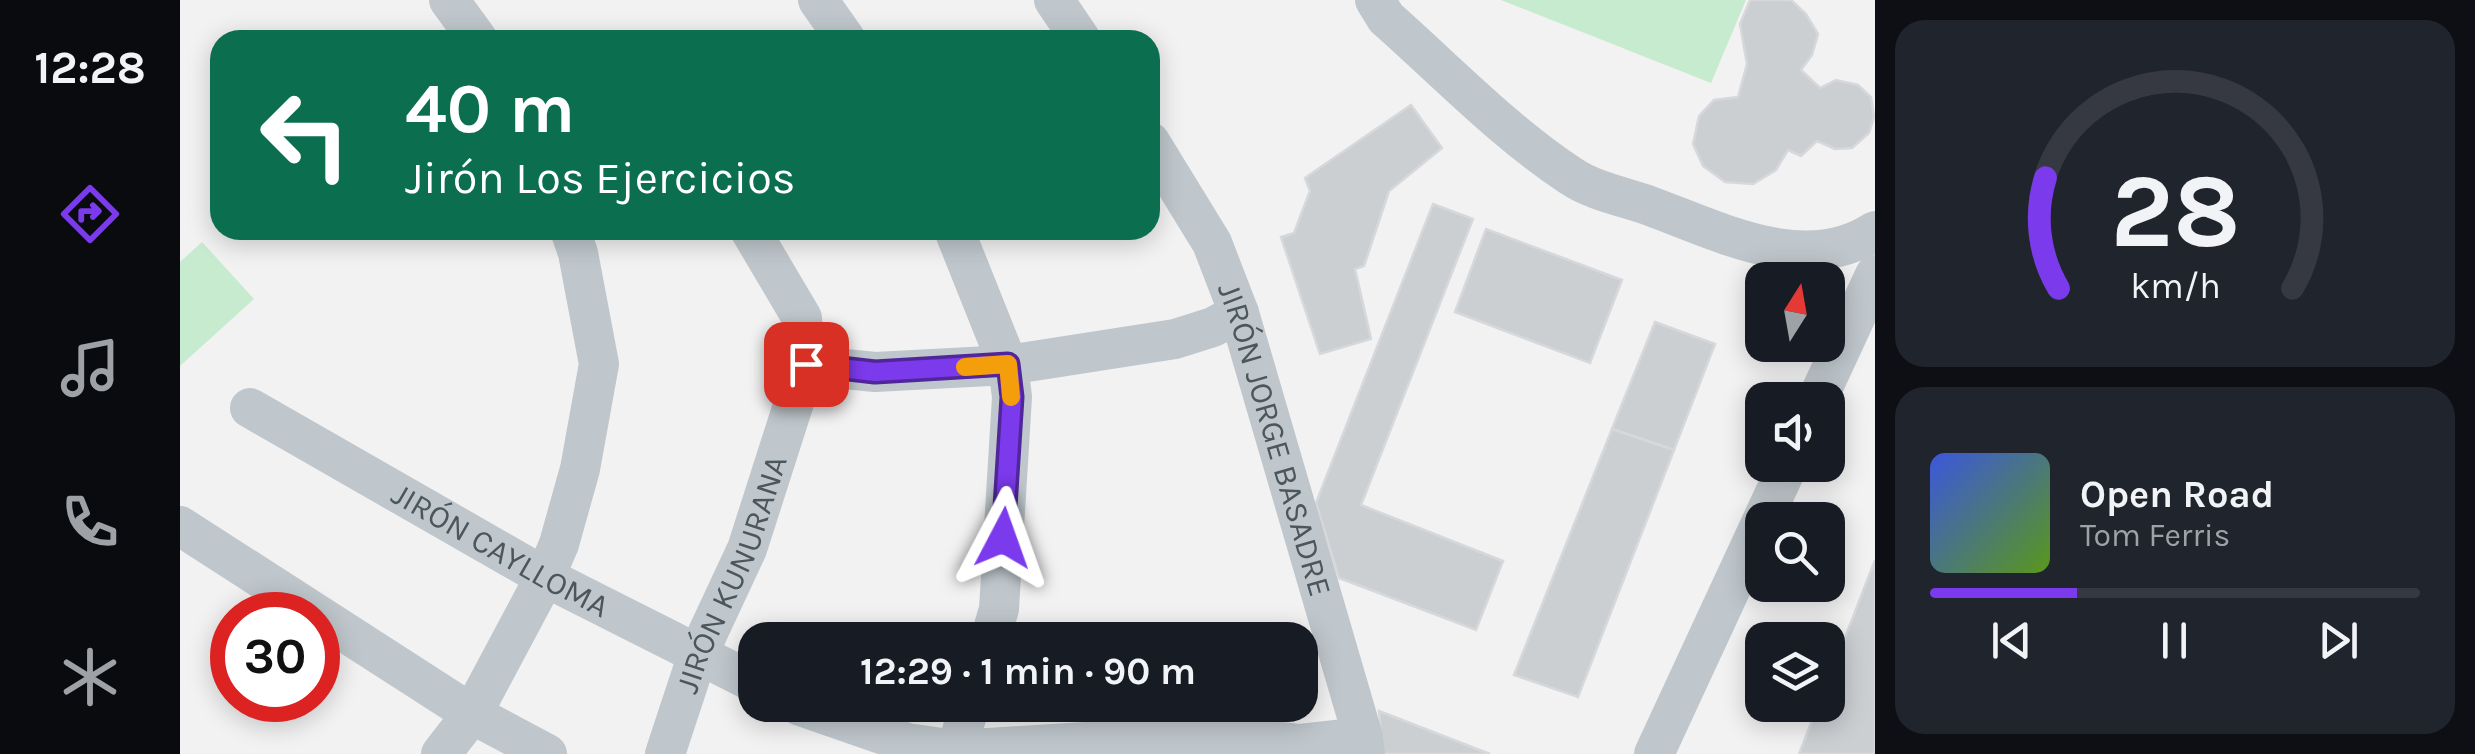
<!DOCTYPE html>
<html lang="es">
<meta charset="utf-8">
<style>
:root{--surface:#171b24;--page:#20242c;--text:#f1f3f6;--muted:#9ea1a6;--line:#363941;--accent:#7c3aed}
body{margin:0;font-family:Karla,sans-serif;background:var(--page);color:var(--text);height:100vh;display:flex;flex-direction:column;font-size:38px;white-space:nowrap}
*{box-sizing:border-box;margin:0}
p{font-size:32px;color:var(--muted)}
.icon{flex:none;width:55px;height:55px;fill:none;stroke:currentColor;stroke-width:2;stroke-linecap:round;stroke-linejoin:round}
.map{position:relative;flex:1;overflow:hidden}
.side{display:flex;flex-direction:column;gap:20px;padding:20px;background:#0d0f14;width:600px}
.side>*{flex:none}
.top-card{position:absolute;left:30px;top:30px;width:950px;height:210px;border-radius:30px;box-shadow:0 5px 25px #0003;background:#0b6e4f;color:#fff;overflow:hidden}
.needle{width:65px;rotate:11deg}
.buttons{position:absolute;left:1565px;top:262px;display:grid;gap:20px}
.buttons a{display:grid;place-items:center;width:100px;height:100px;border-radius:20px;background:var(--surface);box-shadow:0 5px 25px #0003;font-size:50px}
.speed{position:absolute;left:30px;top:592px;display:flex;gap:20px;font-size:50px;font-weight:700;text-align:center}
.speed>*{display:grid;place-content:center;width:130px;height:130px;border-radius:50%;background:var(--surface);box-shadow:0 5px 25px #0003;line-height:1}
.speed .limit{border:15px solid #d22;background:#fff;color:#111}
.pin{position:absolute;display:grid;place-items:center;width:85px;height:85px;color:#fff;margin:-42px;border-radius:20px;box-shadow:0 5px 15px #0006}
.me{position:absolute;width:110px;margin:-55px;rotate:4deg;stroke-linejoin:round;filter:drop-shadow(0 0 8px #0008)}
.turn{display:flex;align-items:center;gap:35px;height:210px;padding:0 30px;font-size:45px}
.turn .icon{width:130px;height:130px;stroke-width:2.5}
.turn b{display:block;font-size:70px;line-height:85px}
.side .card{flex:1;display:flex;flex-direction:column;justify-content:center;gap:15px;min-width:0;padding:0 35px;border-radius:30px;background:var(--page)}
.side .dial{align-items:center;gap:0}
.dial svg{height:260px;overflow:visible;fill:none;stroke:var(--line);stroke-width:7;stroke-linecap:round;text-anchor:middle}
.dial text{fill:var(--text);stroke:none}
.song{display:flex;align-items:center;gap:30px}
.cover{width:120px;height:120px;border-radius:15px;background:linear-gradient(135deg,hsl(230 70% 55%),hsl(90 70% 35%))}
.played{height:10px;border-radius:5px;background:linear-gradient(90deg,var(--accent) 30%,var(--line) 30%)}
.keys{display:flex;justify-content:space-around;direction:ltr}
.trip{position:absolute;left:558px;top:622px;width:580px;height:100px;border-radius:30px;background:var(--surface);box-shadow:0 5px 25px #0003;font-weight:700;line-height:100px;text-align:center}
main{display:flex;flex:1;min-height:0}
.tabs{display:flex;flex-direction:column;width:180px;justify-content:space-around;align-items:center;background:#090b0e;color:var(--muted)}
.tabs .icon{width:70px;height:70px}
.tabs .active{color:var(--accent)}
.tabs b{font-size:45px;color:var(--text)}
.map>svg:first-child{display:block}
.green{fill:#c6ebcf}
.building{fill:#cccfd2;stroke:#d6d8dc;stroke-width:2.5}
.lines{fill:none;stroke-linecap:round;stroke-linejoin:round}
.minor{stroke:#bfc7cc;stroke-width:40}
.route-casing{stroke:#51269a;stroke-width:25}
.route{stroke:#7c3aed;stroke-width:18}
.slow{stroke:#f59e0b;stroke-width:18}
.labels{text-anchor:middle;stroke-width:9;stroke-linejoin:round;paint-order:stroke}
.street-label{font-size:32px;fill:#4b575d;stroke:#fff}
</style>
<main>
<nav class="tabs">
<b>12:28</b>
<svg class="icon active" aria-label="directions" viewBox="0 0 24 24"><path d="M12 3l9 9-9 9-9-9zM9 14v-3h6M13 9l2 2-2 2"/></svg>
<svg class="icon" aria-label="music" viewBox="0 0 24 24"><path d="M9 18V5l10-2v13"/><circle cx="6" cy="18" r="3"/><circle cx="16" cy="16" r="3"/></svg>
<svg class="icon" aria-label="phone" viewBox="0 0 24 24"><path d="M5 4h4l2 5-3 2q2 4 5 5l2-3 5 2v4C11 20 4 13 5 4z"/></svg>
<svg class="icon" aria-label="climate" viewBox="0 0 24 24"><path d="M12 3v18M4 7l16 10M4 17L20 7"/></svg>
</nav>
<div class="map">
<svg width="1695" height="754" viewBox="0 0 1695 754">
<rect width="100%" height="100%" fill="#f3f2f2"/>
<g class="green">
<polygon points="1321,0 1566,0 1531,83"/>
<polygon points="22,242 74,299 0,366 0,262"/>
</g>
<g class="building">
<polygon points="1570,0 1611,0 1626,14 1638,34 1632,55 1621,70 1640,88 1656,80 1678,85 1691,97 1694,117 1689,133 1672,148 1655,149 1637,141 1621,156 1608,150 1596,170 1573,184 1545,182 1523,166 1513,144 1519,116 1534,100 1558,97 1567,64 1560,24"/>
<polygon points="1231,105 1262,148 1209,191 1184,266 1175,269 1191,339 1140,354 1101,237 1114,233 1130,191 1125,178"/>
<polygon points="1253,204 1293,219 1181,505 1323,561 1296,630 1159,578 1136,503"/>
<polygon points="1306,229 1442,280 1410,363 1275,312"/>
<polygon points="1475,322 1535,344 1494,450 1432,429"/>
<polygon points="1432,429 1494,450 1398,697 1334,675"/>
<polygon points="1695,560 1695,754 1619,754 1638,705 1648,705 1648,682"/>
<polygon points="1199,711 1310,754 1203,754"/>
</g>
<g class="lines">
<g class="minor">
<polyline points="269,0 298,40"/>
<polyline points="638,0 666,40"/>
<polyline points="874,0 901,40"/>
<path d="M1195 0 1206 18C1266 71 1324 132 1391 176 1413 191 1445 197 1470 206 1538 231 1626 277 1695 231"/>
<path id="s1" d="M970 142 1032 243 1059 313 1183 737 1185 754"/>
<polyline points="774,230 828,365 832,397 819,609 810,640"/>
<polyline points="626,365 695,372 828,365 995,339 1033,327 1059,313"/>
<polyline points="1637,400 1695,275"/>
<path id="s2" d="M70 408 365 577 575 683"/>
<polyline points="0,526 292,714 367,754"/>
<polyline points="618,705 727,743 776,750 1032,734 1120,744 1183,737"/>
<polyline points="261,754 292,714 365,577 379,544 400,469 419,364 398,253 390,230"/>
<path id="s3" d="M485 754 518 654 567 549 626 365 622 318 570 230"/>
<polyline points="775,754 790,705"/>
<polyline points="1474,754 1608,465"/>
</g>
</g>
<g class="lines">
<g class="route-casing">
<polyline id="route" points="626,364 695,372 828,364 832,397 823,538"/>
</g>
<use href="#route" class="route"/>
<polyline class="slow" points="785,367 828,364 831,397"/>
</g>
<g class="labels">
<g class="street-label">
<text dy="11" stroke="none"><textPath href="#s1" startOffset="325">JIRÓN JORGE BASADRE</textPath></text>
<text dy="11" stroke="none"><textPath href="#s2" startOffset="288">JIRÓN CAYLLOMA</textPath></text>
<text dy="11" stroke="none"><textPath href="#s3" startOffset="192">JIRÓN KUNURANA</textPath></text>
</g>
</g>
</svg>
<div class="buttons">
<a><svg class="needle" viewBox="-14 -14 28 28"><path d="M0-13l5 13h-10z" fill="#e53935"/><path d="M0 13l5-13h-10z" fill="#9ea1a6"/></svg></a>
<a><svg class="icon" aria-label="sound" viewBox="0 0 24 24"><path d="M4 9h4l5-4v14l-5-4H4zM17 9q2 3 0 6"/></svg></a>
<a><svg class="icon" aria-label="search" viewBox="0 0 24 24"><circle cx="10" cy="10" r="6"/><path d="M15 15l6 6"/></svg></a>
<a><svg class="icon" aria-label="layers" viewBox="0 0 24 24"><path d="M12 4l9 5-9 5-9-5zM3 14l9 5 9-5"/></svg></a>
</div>
<div class="speed"><div class="limit">30</div></div>
<div class="pin" style="left:626px;top:364px;background:#d93025"><svg class="icon" aria-label="arrive" viewBox="0 0 24 24"><path d="M6 21V4h12l-3 4 3 4H6"/></svg></div>
<svg class="me" style="left:823px;top:538px" viewBox="-20 -20 40 40"><path d="M0-17L14 15 0 8-14 15z" fill="#7c3aed" stroke="#fff" stroke-width="4"/></svg>
<div class="trip">12:29 · 1 min · 90 m</div>
<div class="top-card">
<div class="turn"><svg class="icon" aria-label="left" viewBox="0 0 24 24"><path d="M17 20v-9H6M10 6l-5 5 5 5"/></svg><div><b>40 m</b>Jirón Los Ejercicios</div></div>
</div>
</div>
<section class="side">
<div class="card dial"><svg viewBox="0 0 100 80">
<path d="M14 69A42 42 0 1 1 86 69"/>
<path d="M14 69A42 42 0 0 1 10 35" stroke="#7c3aed"/>
<text x="50" y="56" font-size="32" font-weight="700">28</text>
<text x="50" y="72" font-size="11">km/h</text>
</svg></div>
<div class="card">
<div class="song"><i class="cover"></i><div><b>Open Road</b><p>Tom Ferris</p></div></div>
<div class="played"></div>
<div class="keys"><svg class="icon" aria-label="previous" viewBox="0 0 24 24"><path d="M18 5L8 12l10 7zM5 5v14"/></svg><svg class="icon" aria-label="pause" viewBox="0 0 24 24"><path d="M8 5v14M16 5v14"/></svg><svg class="icon" aria-label="next" viewBox="0 0 24 24"><path d="M6 5l10 7-10 7zM19 5v14"/></svg></div>
</div>
</section>
</main>
